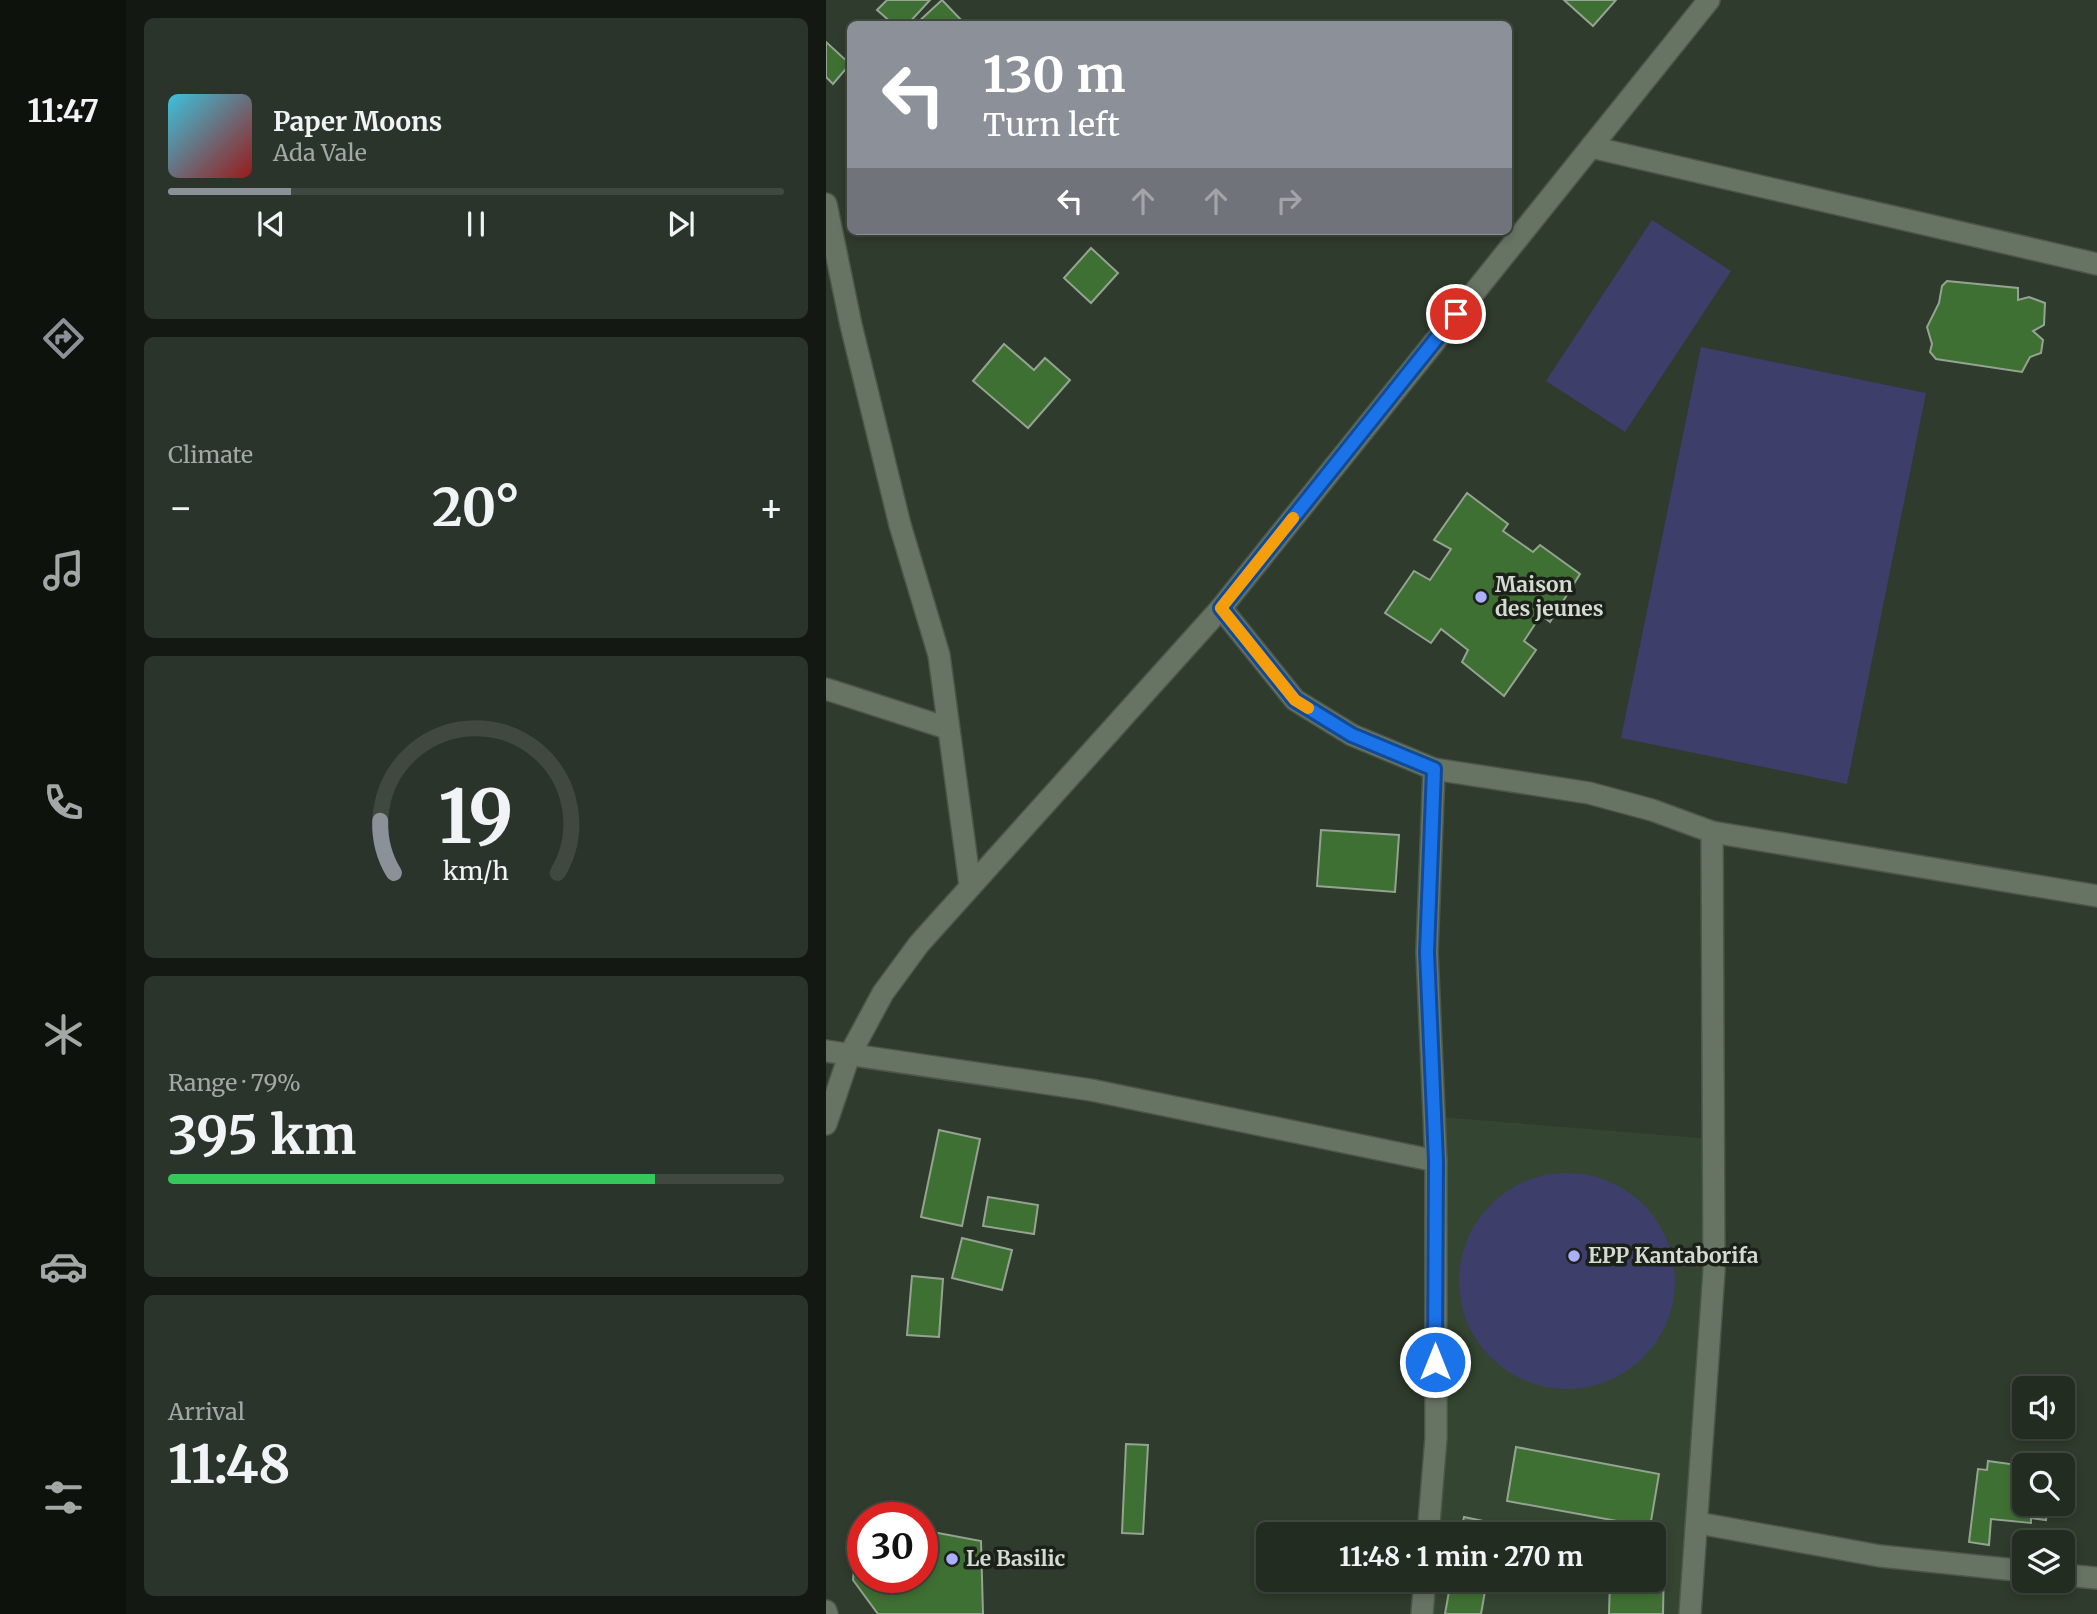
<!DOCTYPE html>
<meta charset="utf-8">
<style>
:root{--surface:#232c21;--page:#2b342a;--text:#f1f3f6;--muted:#a3a7a5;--line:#40483f;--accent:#8c9099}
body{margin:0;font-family:Merriweather,serif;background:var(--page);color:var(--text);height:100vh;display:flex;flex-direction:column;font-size:26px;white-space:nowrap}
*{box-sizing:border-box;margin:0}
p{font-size:23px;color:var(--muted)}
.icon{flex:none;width:38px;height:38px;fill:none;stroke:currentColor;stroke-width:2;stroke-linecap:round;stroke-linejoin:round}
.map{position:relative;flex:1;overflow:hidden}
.panel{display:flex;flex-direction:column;gap:18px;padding:18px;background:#131812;width:700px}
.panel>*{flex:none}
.hud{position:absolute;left:21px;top:21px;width:665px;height:214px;border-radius:10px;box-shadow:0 4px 10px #0003,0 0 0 2px var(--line);background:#8c9099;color:#fff;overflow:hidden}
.tools{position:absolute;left:1186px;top:1376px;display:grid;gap:14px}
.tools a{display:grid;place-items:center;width:63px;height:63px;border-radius:10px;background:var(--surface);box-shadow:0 4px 10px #0003,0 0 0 2px var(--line);font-size:35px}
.speed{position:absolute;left:21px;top:1502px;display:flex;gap:14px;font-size:35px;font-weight:700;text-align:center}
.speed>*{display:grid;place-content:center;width:91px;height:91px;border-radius:50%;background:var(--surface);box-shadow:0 4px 10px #0003,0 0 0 2px var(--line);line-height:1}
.speed .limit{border:10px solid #d22;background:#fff;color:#111}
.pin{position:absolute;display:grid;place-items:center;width:60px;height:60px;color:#fff;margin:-30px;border:4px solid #fff;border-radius:50%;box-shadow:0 2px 7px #0007}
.me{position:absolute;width:77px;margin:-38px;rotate:0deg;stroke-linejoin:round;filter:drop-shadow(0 0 5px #0008)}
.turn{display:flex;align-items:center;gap:24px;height:147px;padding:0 21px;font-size:32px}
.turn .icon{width:91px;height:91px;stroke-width:2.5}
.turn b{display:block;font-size:49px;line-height:60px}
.lanes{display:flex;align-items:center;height:66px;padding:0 21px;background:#0003;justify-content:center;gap:35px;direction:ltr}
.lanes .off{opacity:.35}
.big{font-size:52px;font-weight:700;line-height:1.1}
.panel .widget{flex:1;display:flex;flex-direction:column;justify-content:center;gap:10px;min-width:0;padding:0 24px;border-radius:10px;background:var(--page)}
.panel .dial{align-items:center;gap:0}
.dial svg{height:182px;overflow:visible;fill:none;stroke:var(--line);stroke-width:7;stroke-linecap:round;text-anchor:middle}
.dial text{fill:var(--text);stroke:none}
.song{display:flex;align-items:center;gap:21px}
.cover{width:84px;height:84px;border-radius:10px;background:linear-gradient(135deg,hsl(190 70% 55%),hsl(0 70% 35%))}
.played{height:7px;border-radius:4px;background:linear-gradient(90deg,var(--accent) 20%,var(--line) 20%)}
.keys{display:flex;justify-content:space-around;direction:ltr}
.heat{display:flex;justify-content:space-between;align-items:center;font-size:38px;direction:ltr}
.charge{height:10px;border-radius:5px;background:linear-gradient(90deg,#34c759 79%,var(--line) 0)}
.trip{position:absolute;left:430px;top:1522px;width:410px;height:70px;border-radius:10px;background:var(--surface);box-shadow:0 4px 10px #0003,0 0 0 2px var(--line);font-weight:700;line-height:70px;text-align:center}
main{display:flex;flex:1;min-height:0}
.tabs{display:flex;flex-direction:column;width:126px;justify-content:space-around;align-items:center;background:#0e120d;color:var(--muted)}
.tabs .icon{width:49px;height:49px}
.tabs .current{color:var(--accent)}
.tabs b{font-size:32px;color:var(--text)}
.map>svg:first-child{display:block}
.built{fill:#344531}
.green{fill:#3e3e6b}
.building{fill:#3f7033;stroke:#95a392;stroke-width:2}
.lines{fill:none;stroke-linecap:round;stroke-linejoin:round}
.minor-casing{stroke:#4c5649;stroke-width:24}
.minor{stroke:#677464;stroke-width:21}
.route-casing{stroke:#114b97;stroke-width:18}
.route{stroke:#1a73e8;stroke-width:12}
.slow{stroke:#f59e0b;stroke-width:12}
.poi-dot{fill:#acaffb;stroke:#1b2019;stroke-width:2.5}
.labels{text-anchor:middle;stroke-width:7;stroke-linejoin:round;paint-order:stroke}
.poi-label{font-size:21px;font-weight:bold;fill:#d4dbd2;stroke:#1b2019;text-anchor:start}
</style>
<main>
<nav class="tabs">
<b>11:47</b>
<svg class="icon current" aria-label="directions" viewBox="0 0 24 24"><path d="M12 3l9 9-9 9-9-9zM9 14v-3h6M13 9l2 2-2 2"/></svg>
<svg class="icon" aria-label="music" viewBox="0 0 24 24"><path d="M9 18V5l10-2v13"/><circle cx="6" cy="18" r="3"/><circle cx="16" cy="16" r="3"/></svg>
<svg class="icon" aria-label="phone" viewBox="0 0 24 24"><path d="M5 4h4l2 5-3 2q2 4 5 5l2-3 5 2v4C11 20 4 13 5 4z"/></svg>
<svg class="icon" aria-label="climate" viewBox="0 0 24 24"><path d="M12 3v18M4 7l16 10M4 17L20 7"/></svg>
<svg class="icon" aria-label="car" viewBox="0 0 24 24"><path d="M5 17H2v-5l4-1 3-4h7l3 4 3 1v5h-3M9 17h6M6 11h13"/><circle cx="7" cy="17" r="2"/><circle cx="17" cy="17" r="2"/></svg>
<svg class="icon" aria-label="filters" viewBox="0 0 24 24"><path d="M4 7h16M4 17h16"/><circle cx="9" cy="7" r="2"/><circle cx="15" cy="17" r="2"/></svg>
</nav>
<section class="panel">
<div class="widget">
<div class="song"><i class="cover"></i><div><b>Paper Moons</b><p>Ada Vale</p></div></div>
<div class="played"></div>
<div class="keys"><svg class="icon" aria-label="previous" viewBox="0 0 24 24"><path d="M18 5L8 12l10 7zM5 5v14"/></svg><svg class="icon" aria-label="pause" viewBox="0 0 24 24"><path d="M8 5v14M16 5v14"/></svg><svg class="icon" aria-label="next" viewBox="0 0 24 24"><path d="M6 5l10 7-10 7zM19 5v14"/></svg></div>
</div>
<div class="widget"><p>Climate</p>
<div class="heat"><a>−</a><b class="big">20°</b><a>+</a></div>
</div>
<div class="widget dial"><svg viewBox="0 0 100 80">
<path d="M14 69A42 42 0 1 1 86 69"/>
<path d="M14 69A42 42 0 0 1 8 46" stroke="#8c9099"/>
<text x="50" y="56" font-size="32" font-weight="700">19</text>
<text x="50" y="72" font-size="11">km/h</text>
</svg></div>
<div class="widget"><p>Range · 79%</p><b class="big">395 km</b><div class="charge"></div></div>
<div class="widget"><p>Arrival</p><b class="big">11:48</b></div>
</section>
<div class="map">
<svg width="1271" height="1614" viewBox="0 0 1271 1614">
<rect width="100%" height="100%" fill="#2f3b2c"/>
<polygon class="built" points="616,1117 887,1139 855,1614 604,1614 607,1580 828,1580 828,1535 610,1535 621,1373"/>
<g class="green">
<polygon points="826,220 905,271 799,432 720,381"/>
<polygon points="875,347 1100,393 1021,784 795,738"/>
<circle cx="741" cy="1281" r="108"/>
</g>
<g class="building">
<polygon points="61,0 104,0 82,24 67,24 51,10"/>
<polygon points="116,0 139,24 90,24"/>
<polygon points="738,0 790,0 767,26"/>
<polygon points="0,42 24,64 7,84 0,77"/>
<polygon points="265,248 292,273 265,303 238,278"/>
<polygon points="1121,281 1192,288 1192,300 1203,297 1219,303 1218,325 1207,331 1217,340 1215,353 1204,357 1196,372 1110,359 1104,352 1106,344 1101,327 1113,303 1116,286"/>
<polygon points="178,344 208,370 219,358 244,380 202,428 147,381"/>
<polygon points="641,493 682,524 677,531 707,552 714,545 754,574 724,622 715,615 698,641 710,650 678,696 636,662 642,650 615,629 605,643 559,613 588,571 604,580 625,549 608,540"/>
<polygon points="495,830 573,835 569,892 491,886"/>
<polygon points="113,1130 154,1139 136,1226 95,1217"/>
<polygon points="162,1197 212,1205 208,1234 157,1226"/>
<polygon points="136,1238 186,1250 176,1290 126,1278"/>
<polygon points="86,1276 117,1279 113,1337 81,1335"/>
<polygon points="300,1444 322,1445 317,1534 296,1533"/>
<polygon points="690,1447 833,1474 824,1527 681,1501"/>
<polygon points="1162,1461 1199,1466 1199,1503 1222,1503 1220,1520 1205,1518 1205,1523 1165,1519 1163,1545 1143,1542 1152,1469 1161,1470"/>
<polygon points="638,1517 672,1524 670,1535 634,1535"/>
<polygon points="33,1518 37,1519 37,1577 96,1577 96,1530 155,1541 157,1614 52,1614 27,1580"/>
<polygon points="828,1561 838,1561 837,1614 783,1614 784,1580 828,1580"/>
<polygon points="625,1580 661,1580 655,1614 619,1614"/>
</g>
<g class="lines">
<g class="minor-casing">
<g id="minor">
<polyline points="765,147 1271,264"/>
<polyline points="0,204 25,325 74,525 113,655 144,885"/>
<polyline points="395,608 469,700 526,735 608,769 763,793 826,810 886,832 1271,896"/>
<polyline points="0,689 121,728"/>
<polyline points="0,1051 265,1090 610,1161"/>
<polyline points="0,1124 23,1056 57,993 93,944 395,608 883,0"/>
<polyline points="872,1523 1054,1556 1199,1571"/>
<polyline points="602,1535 610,1438 610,1161 601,952 608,769"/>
<polyline points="1237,1575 1271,1578"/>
<polyline points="0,1611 1,1614"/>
<polyline points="596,1614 599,1580"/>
<polyline points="864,1614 888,1271 886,832"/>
</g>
</g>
<use href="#minor" class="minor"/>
</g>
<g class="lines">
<g class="route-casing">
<polyline id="route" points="609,1362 610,1161 601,952 608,769 526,735 469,700 395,608 630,314"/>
</g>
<use href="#route" class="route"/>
<polyline class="slow" points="467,518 395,608 469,700 482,708"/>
</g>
<g class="poi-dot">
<circle cx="655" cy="597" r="7"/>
<circle cx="748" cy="1256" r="7"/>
<circle cx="126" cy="1559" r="7"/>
</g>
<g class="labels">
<g class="poi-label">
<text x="669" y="592">Maison<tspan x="669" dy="24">des jeunes</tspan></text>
<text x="762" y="1263">EPP Kantaborifa</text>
<text x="140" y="1566">Le Basilic</text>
</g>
</g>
</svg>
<div class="tools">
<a><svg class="icon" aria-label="sound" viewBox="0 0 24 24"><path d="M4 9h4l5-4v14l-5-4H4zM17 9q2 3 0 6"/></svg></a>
<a><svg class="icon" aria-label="search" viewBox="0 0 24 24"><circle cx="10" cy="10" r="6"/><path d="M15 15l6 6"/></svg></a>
<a><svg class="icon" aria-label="layers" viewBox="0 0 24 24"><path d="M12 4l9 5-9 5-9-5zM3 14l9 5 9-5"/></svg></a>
</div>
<div class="speed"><div class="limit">30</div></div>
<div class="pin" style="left:630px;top:314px;background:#d93025"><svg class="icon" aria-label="arrive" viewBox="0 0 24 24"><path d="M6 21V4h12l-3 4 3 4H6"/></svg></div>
<svg class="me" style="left:609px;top:1362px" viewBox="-20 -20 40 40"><circle r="17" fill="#1a73e8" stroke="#fff" stroke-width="3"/><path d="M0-11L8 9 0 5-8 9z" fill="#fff"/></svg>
<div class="trip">11:48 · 1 min · 270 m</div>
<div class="hud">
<div class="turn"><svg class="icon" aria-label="left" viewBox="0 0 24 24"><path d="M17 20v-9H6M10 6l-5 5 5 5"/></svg><div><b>130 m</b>Turn left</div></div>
<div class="lanes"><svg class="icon" aria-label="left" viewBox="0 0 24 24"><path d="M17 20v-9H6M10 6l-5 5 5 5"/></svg><svg class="icon off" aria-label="ahead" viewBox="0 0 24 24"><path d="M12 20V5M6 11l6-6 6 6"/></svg><svg class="icon off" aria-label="ahead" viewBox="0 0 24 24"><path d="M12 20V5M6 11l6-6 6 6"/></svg><svg class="icon off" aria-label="right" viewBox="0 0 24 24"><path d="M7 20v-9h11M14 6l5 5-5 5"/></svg></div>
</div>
</div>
</main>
